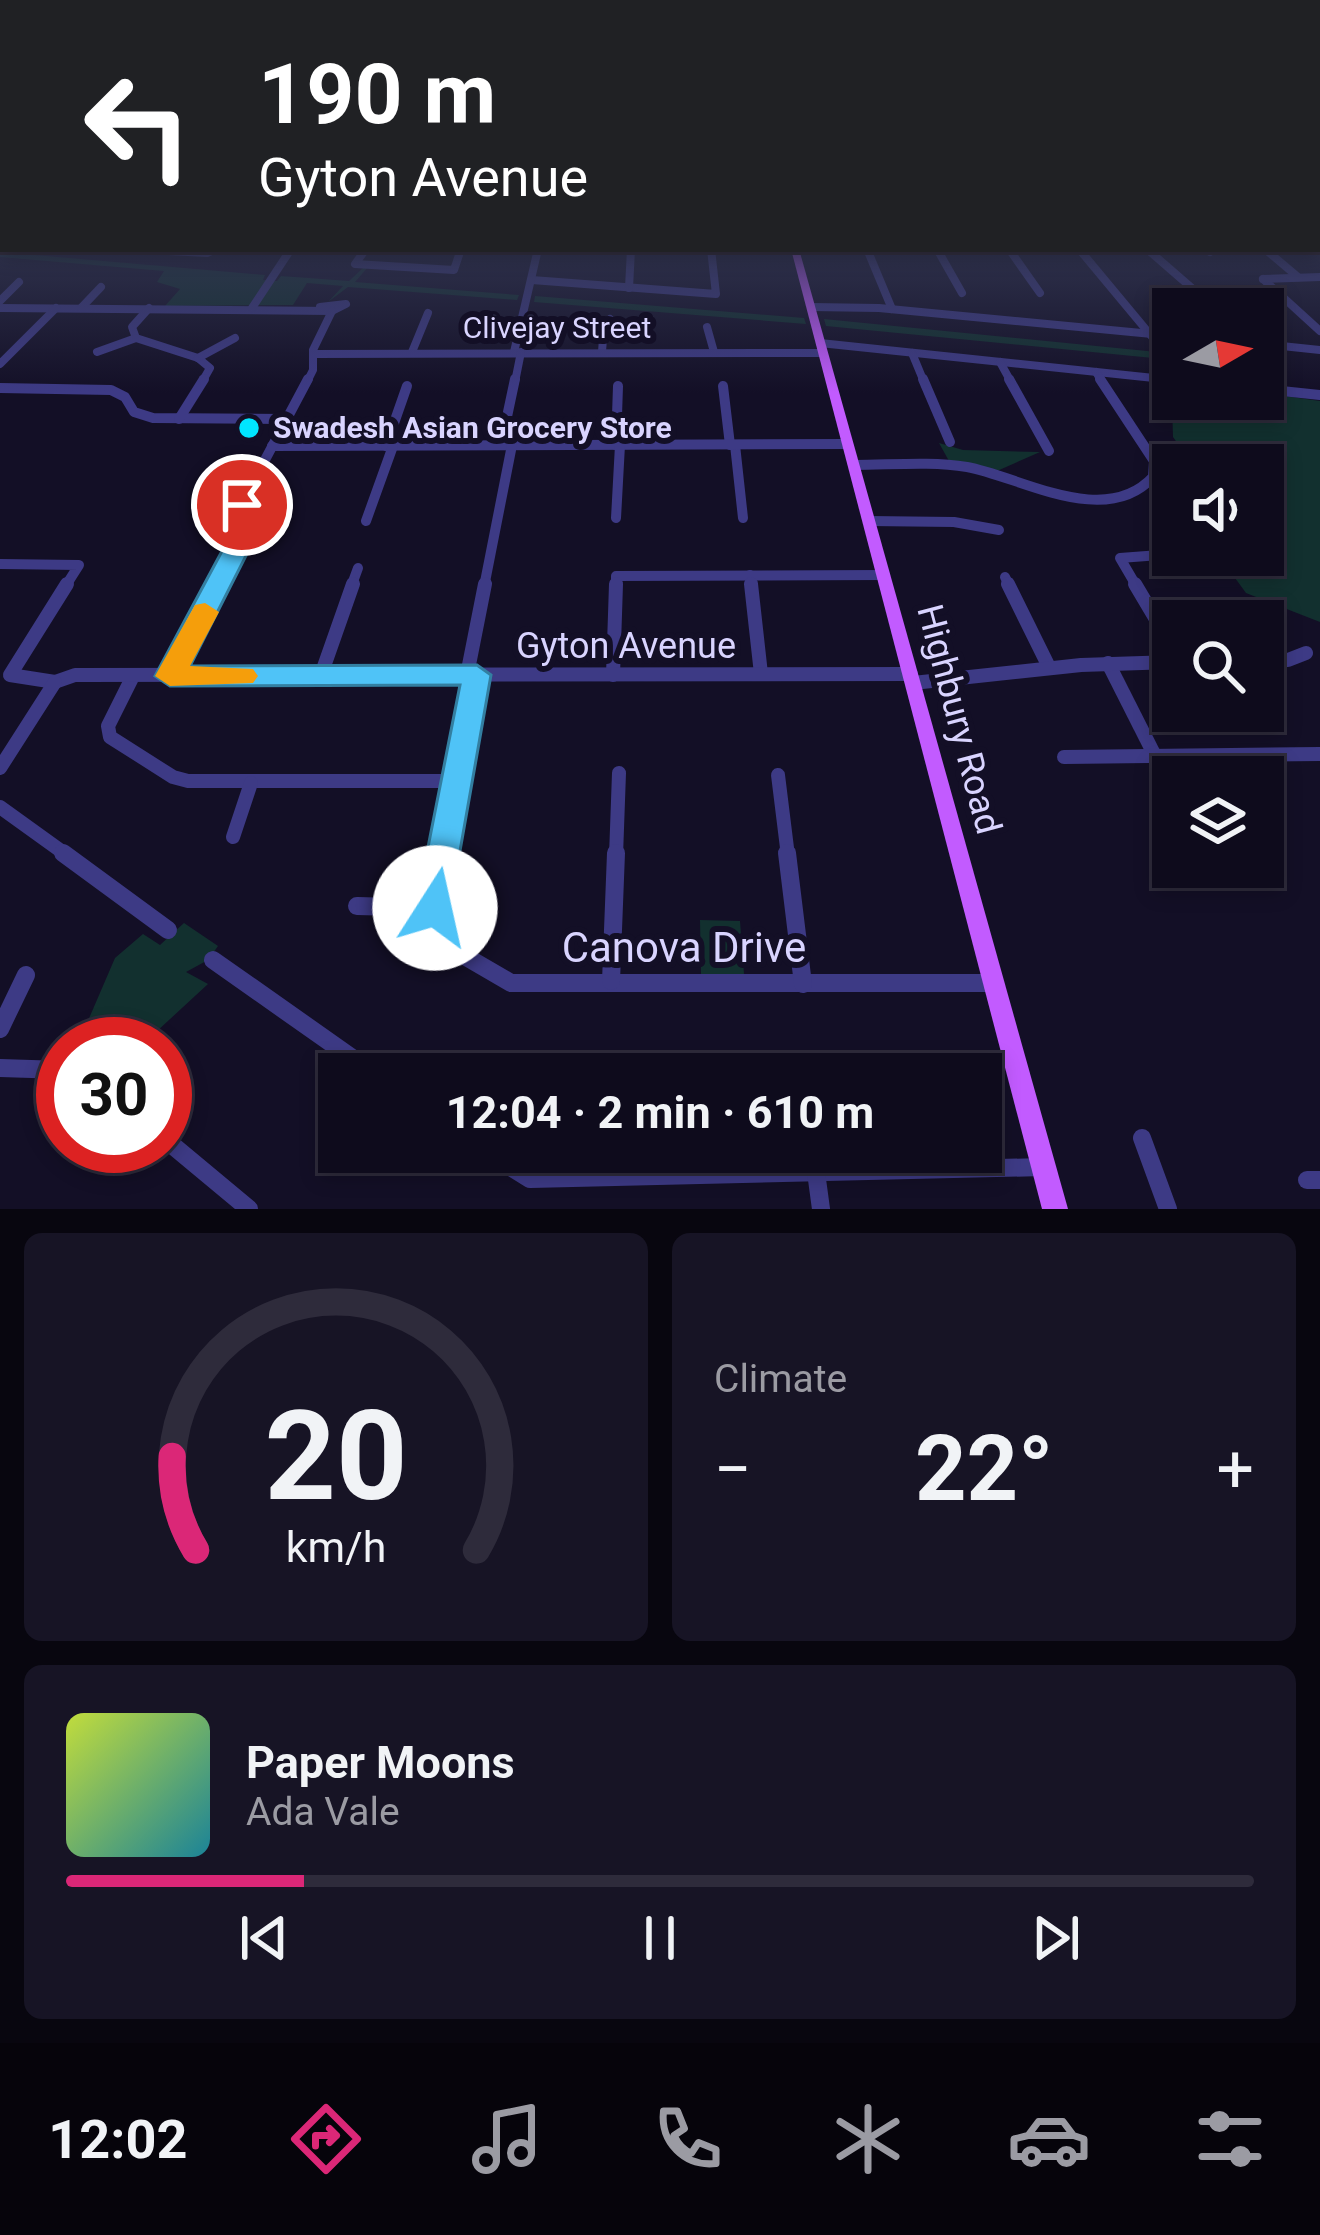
<!DOCTYPE html>
<meta charset="utf-8">
<style>
:root{--surface:#0e0b1c;--page:#171425;--text:#f1f3f6;--muted:#9b9ba3;--line:#2e2b3b;--accent:#db2777}
body{margin:0;font-family:Roboto,sans-serif;background:var(--page);color:var(--text);height:100vh;display:flex;flex-direction:column;font-size:45px;white-space:nowrap}
*{box-sizing:border-box;margin:0}
p{font-size:39px;color:var(--muted)}
.icon{flex:none;width:66px;height:66px;fill:none;stroke:currentColor;stroke-width:2;stroke-linecap:round;stroke-linejoin:round}
.map{position:relative;height:1209px;overflow:hidden}
.drawer{display:flex;flex-direction:column;gap:24px;padding:24px;background:#08060f;flex:1}
.drawer>*{flex:none}
.top-card{position:absolute;left:0px;top:0px;width:1320px;height:252px;box-shadow:0 6px 18px #0003,0 0 0 3px var(--line);background:#202124;color:#fff;overflow:hidden}
.needle{width:78px;rotate:81deg}
.fabs{position:absolute;left:1152px;top:288px;display:grid;gap:24px}
.fabs a{display:grid;place-items:center;width:132px;height:132px;border-radius:0px;background:var(--surface);box-shadow:0 6px 18px #0003,0 0 0 3px var(--line);font-size:60px}
.speed{position:absolute;left:36px;top:1017px;display:flex;gap:24px;font-size:60px;font-weight:700;text-align:center}
.speed>*{display:grid;place-content:center;width:156px;height:156px;border-radius:50%;background:var(--surface);box-shadow:0 6px 18px #0003,0 0 0 3px var(--line);line-height:1}
.speed .limit{border:18px solid #d22;background:#fff;color:#111}
.pin{position:absolute;display:grid;place-items:center;width:102px;height:102px;color:#fff;margin:-51px;border:6px solid #fff;border-radius:50%;box-shadow:0 3px 12px #0007}
.me{position:absolute;width:132px;margin:-66px;rotate:10deg;stroke-linejoin:round;filter:drop-shadow(0 0 9px #0008)}
.turn{display:flex;align-items:center;gap:42px;height:252px;padding:0 60px;font-size:54px}
.turn .icon{width:156px;height:156px;stroke-width:2.5}
.turn b{display:block;font-size:84px;line-height:102px}
.big{font-size:90px;font-weight:700;line-height:1.1}
.drawer .widget{flex:1;display:flex;flex-direction:column;justify-content:center;gap:18px;min-width:0;padding:0 42px;border-radius:18px;background:var(--page)}
.drawer .dial{align-items:center;gap:0}
.dial svg{height:312px;overflow:visible;fill:none;stroke:var(--line);stroke-width:7;stroke-linecap:round;text-anchor:middle}
.dial text{fill:var(--text);stroke:none}
.song{display:flex;align-items:center;gap:36px}
.cover{width:144px;height:144px;border-radius:18px;background:linear-gradient(135deg,hsl(70 70% 55%),hsl(190 70% 35%))}
.played{height:12px;border-radius:6px;background:linear-gradient(90deg,var(--accent) 20%,var(--line) 20%)}
.keys{display:flex;justify-content:space-around;direction:ltr}
.heat{display:flex;justify-content:space-between;align-items:center;font-size:66px;direction:ltr}
.drawer .tiles{flex:1;display:grid;gap:24px;grid-template-columns:1fr 1fr}
.widget:last-child{grid-column:span 2}
.trip{position:absolute;left:318px;top:1053px;width:684px;height:120px;border-radius:0px;background:var(--surface);box-shadow:0 6px 18px #0003,0 0 0 3px var(--line);font-weight:700;line-height:120px;text-align:center}
.dock{display:flex;height:192px;justify-content:space-around;align-items:center;background:#06040b;color:var(--muted)}
.dock .icon{width:84px;height:84px}
.dock .active{color:var(--accent)}
.dock b{font-size:54px;color:var(--text)}
.map>svg:first-child{display:block}
.green{fill:#12302f}
.lines{fill:none;stroke-linecap:round;stroke-linejoin:round}
.minor-far3{stroke:#3d3a85;stroke-width:8}
.minor-far2{stroke:#3d3a85;stroke-width:10}
.minor-far1{stroke:#3d3a85;stroke-width:14}
.minor{stroke:#3d3a85;stroke-width:18}
.major{fill:#c25bff;fill-rule:evenodd}
.route{fill:#4fc3f7;stroke:#337fa1;stroke-width:3}
.slow{fill:#f59e0b}
.poi-dot{fill:#00e5ff;stroke:#130f26;stroke-width:4.5}
.labels{text-anchor:middle;stroke-width:12;stroke-linejoin:round;paint-order:stroke}
.far-street-label{font-size:30px;fill:#d9d4ff;stroke:#130f26}
.far-poi-label{font-size:30px;font-weight:bold;fill:#d9d4ff;stroke:#130f26;text-anchor:start}
.street-label{font-size:36px;fill:#d9d4ff;stroke:#130f26}
.near-street-label{font-size:42px;fill:#d9d4ff;stroke:#130f26}
</style>
<div class="map">
<svg width="1320" height="1209" viewBox="0 0 1320 1209">
<rect width="100%" height="100%" fill="#130f26"/>
<g class="green">
<polygon points="0,252 265,275 263,280 277,281 281,276 349,281 364,267 368,267 355,282 519,295 517,300 348,287 328,302 343,286 307,283 293,305 165,306 180,289 157,282 164,271 0,257"/>
<polygon points="535,296 804,318 806,324 534,302"/>
<polygon points="824,319 1157,352 1163,359 826,326"/>
<polygon points="1263,393 1320,401 1320,622 1246,593 1227,567 1195,555 1263,555 1263,465 1193,465 1173,437 1172,404 1267,404"/>
<polygon points="939,443 963,450 1040,452 997,471 949,461"/>
<polygon points="700,920 740,921 744,974 701,974"/>
<polygon points="184,923 218,946 208,960 186,972 208,984 143,1044 78,1044 115,958 143,934 160,945"/>
</g>
<g class="lines">
<g class="minor-far3">
<polyline points="129,249 207,253 216,249"/>
<polyline points="366,249 355,264 454,270 461,249"/>
<polyline points="867,249 892,309"/>
<polyline points="937,249 962,293"/>
<polyline points="1009,249 1040,293"/>
<polyline points="1079,249 1173,362"/>
<polyline points="1147,249 1216,309"/>
<polyline points="1206,249 1210,252"/>
<polyline points="1266,250 1298,277"/>
<polyline points="1267,250 1320,250"/>
<polyline points="537,251 573,250"/>
<polyline points="1263,279 1320,331"/>
<polyline points="1263,279 1320,277"/>
<polyline points="532,280 716,294 711,249"/>
<polyline points="629,288 631,249"/>
<polyline points="0,301 19,282"/>
<polyline points="811,307 879,308 1173,336"/>
<polyline points="0,308 332,311 346,304 320,307"/>
<polyline points="81,308 101,287"/>
<polyline points="149,308 132,327 136,338 198,358 210,368 202,382"/>
<polyline points="252,308 291,249"/>
<polyline points="707,327 714,352"/>
<polyline points="820,343 1173,380"/>
<polyline points="1263,344 1320,350"/>
<polyline points="97,352 136,338"/>
<polyline points="412,352 428,313"/>
<polyline points="514,352 538,249"/>
<polyline points="602,352 604,325 610,319"/>
<polyline points="912,353 924,382"/>
<polyline points="313,354 823,353"/>
<polyline points="198,358 235,338"/>
<polyline points="1000,362 1011,382"/>
<polyline points="0,364 56,308"/>
<polyline points="1096,372 1102,382"/>
<polyline points="307,382 313,370 313,350 332,311"/>
<polyline points="515,382 521,352"/>
</g>
<g class="minor-far2">
<polyline points="923,379 950,442"/>
<polyline points="1009,379 1049,451"/>
<polyline points="1159,379 1173,380"/>
<polyline points="723,386 730,445"/>
<polyline points="0,388 111,390 125,397 134,412 153,418 286,419"/>
<polyline points="1263,389 1320,395"/>
<polyline points="179,419 204,379"/>
<polyline points="501,445 515,379"/>
<polyline points="616,445 618,386"/>
<polyline points="735,445 743,518"/>
<polyline points="272,446 848,444"/>
<polyline points="386,446 407,386"/>
<path d="M854 465C891 465 930 461 967 467 1021 477 1105 529 1153 477L1154 461 1100 379"/>
<polyline points="616,518 620,445"/>
<polyline points="366,521 393,446"/>
<polyline points="869,521 954,522 999,530"/>
<polyline points="0,564 79,565 65,587"/>
<polyline points="750,575 751,587"/>
<polyline points="1005,577 1010,587"/>
<polyline points="217,587 242,538 241,505 308,379"/>
<polyline points="351,587 358,568"/>
<polyline points="484,587 512,445"/>
<polyline points="616,587 616,576 884,575"/>
<polyline points="1137,587 1120,558 1173,554"/>
</g>
<g class="minor-far1">
<polyline points="751,584 761,674"/>
<polyline points="1008,584 1049,667"/>
<polyline points="1135,584 1173,648"/>
<polyline points="1263,660 1288,660 1306,653"/>
<polyline points="1108,663 1155,756"/>
<polyline points="321,675 353,584"/>
<polyline points="467,675 485,584"/>
<polyline points="613,675 616,584"/>
<polyline points="133,676 108,726 110,737 173,777 188,781 457,781"/>
<polyline points="170,676 218,584"/>
<polyline points="55,682 10,675 67,584"/>
<polyline points="55,682 75,675 911,674"/>
<polyline points="913,683 1081,665 1173,662"/>
<polyline points="1064,757 1320,754"/>
<polyline points="0,768 55,682"/>
<polyline points="778,775 788,856"/>
<polyline points="0,807 68,856"/>
<polyline points="233,837 251,783"/>
<polyline points="444,856 477,675"/>
<polyline points="616,856 619,773"/>
</g>
<g class="minor">
<polyline points="63,853 168,930"/>
<polyline points="445,853 433,931 444,944 511,983 994,983"/>
<polyline points="787,853 803,984"/>
<polyline points="357,906 435,908"/>
<polyline points="213,960 375,1074"/>
<polyline points="611,981 616,853"/>
<polyline points="0,1029 26,975"/>
<polyline points="0,1068 63,1070"/>
<polyline points="1142,1138 1168,1209"/>
<polyline points="165,1139 249,1209"/>
<polyline points="486,1152 530,1179 1043,1167"/>
<polyline points="816,1172 821,1209"/>
<polyline points="1307,1180 1320,1180"/>
</g>
<polygon class="major" points="791,249 799,249 1068,1209 1042,1209"/>
</g>
<linearGradient id="sky" x2="0" y2="1"><stop stop-color="#0a0815"/><stop offset="0.57" stop-color="#333752"/><stop offset="1" stop-color="#333752" stop-opacity="0"/></linearGradient>
<rect width="1320" height="393" fill="url(#sky)"/>
<polygon class="route" points="242,498 254,505 255,538 190,666 477,665 491,675 448,919 435,924 422,919 416,908 460,685 170,686 155,676 229,538 229,505"/>
<polygon class="slow" points="205,603 219,612 190,666 253,669 258,676 253,683 170,686 155,676 195,605"/>
<circle class="poi-dot" cx="249" cy="428" r="12"/>
<g class="labels">
<g class="far-street-label">
<text x="557" y="338">Clivejay Street</text>
</g>
<g class="far-poi-label">
<text x="273" y="438">Swadesh Asian Grocery Store</text>
</g>
<g class="street-label">
<text x="626" y="658">Gyton Avenue</text>
<text transform="translate(960 719) rotate(75)" y="13">Highbury Road</text>
</g>
<g class="near-street-label">
<text x="684" y="962">Canova Drive</text>
</g>
</g>
</svg>
<div class="fabs">
<a><svg class="needle" viewBox="-14 -14 28 28"><path d="M0-13l5 13h-10z" fill="#e53935"/><path d="M0 13l5-13h-10z" fill="#9b9ba3"/></svg></a>
<a><svg class="icon" aria-label="sound" viewBox="0 0 24 24"><path d="M4 9h4l5-4v14l-5-4H4zM17 9q2 3 0 6"/></svg></a>
<a><svg class="icon" aria-label="search" viewBox="0 0 24 24"><circle cx="10" cy="10" r="6"/><path d="M15 15l6 6"/></svg></a>
<a><svg class="icon" aria-label="layers" viewBox="0 0 24 24"><path d="M12 4l9 5-9 5-9-5zM3 14l9 5 9-5"/></svg></a>
</div>
<div class="speed"><div class="limit">30</div></div>
<div class="pin" style="left:242px;top:505px;background:#d93025"><svg class="icon" aria-label="arrive" viewBox="0 0 24 24"><path d="M6 21V4h12l-3 4 3 4H6"/></svg></div>
<svg class="me" style="left:435px;top:908px" viewBox="-20 -20 40 40"><circle r="19" fill="#fff"/><path d="M0-13L10 11 0 6-10 11z" fill="#4fc3f7"/></svg>
<div class="trip">12:04 · 2 min · 610 m</div>
<div class="top-card">
<div class="turn"><svg class="icon" aria-label="left" viewBox="0 0 24 24"><path d="M17 20v-9H6M10 6l-5 5 5 5"/></svg><div><b>190 m</b>Gyton Avenue</div></div>
</div>
</div>
<section class="drawer">
<div class="tiles">
<div class="widget dial"><svg viewBox="0 0 100 80">
<path d="M14 69A42 42 0 1 1 86 69"/>
<path d="M14 69A42 42 0 0 1 8 45" stroke="#db2777"/>
<text x="50" y="56" font-size="32" font-weight="700">20</text>
<text x="50" y="72" font-size="11">km/h</text>
</svg></div>
<div class="widget"><p>Climate</p>
<div class="heat"><a>−</a><b class="big">22°</b><a>+</a></div>
</div>
<div class="widget">
<div class="song"><i class="cover"></i><div><b>Paper Moons</b><p>Ada Vale</p></div></div>
<div class="played"></div>
<div class="keys"><svg class="icon" aria-label="previous" viewBox="0 0 24 24"><path d="M18 5L8 12l10 7zM5 5v14"/></svg><svg class="icon" aria-label="pause" viewBox="0 0 24 24"><path d="M8 5v14M16 5v14"/></svg><svg class="icon" aria-label="next" viewBox="0 0 24 24"><path d="M6 5l10 7-10 7zM19 5v14"/></svg></div>
</div>
</div>
</section>
<nav class="dock">
<b>12:02</b>
<svg class="icon active" aria-label="directions" viewBox="0 0 24 24"><path d="M12 3l9 9-9 9-9-9zM9 14v-3h6M13 9l2 2-2 2"/></svg>
<svg class="icon" aria-label="music" viewBox="0 0 24 24"><path d="M9 18V5l10-2v13"/><circle cx="6" cy="18" r="3"/><circle cx="16" cy="16" r="3"/></svg>
<svg class="icon" aria-label="phone" viewBox="0 0 24 24"><path d="M5 4h4l2 5-3 2q2 4 5 5l2-3 5 2v4C11 20 4 13 5 4z"/></svg>
<svg class="icon" aria-label="climate" viewBox="0 0 24 24"><path d="M12 3v18M4 7l16 10M4 17L20 7"/></svg>
<svg class="icon" aria-label="car" viewBox="0 0 24 24"><path d="M5 17H2v-5l4-1 3-4h7l3 4 3 1v5h-3M9 17h6M6 11h13"/><circle cx="7" cy="17" r="2"/><circle cx="17" cy="17" r="2"/></svg>
<svg class="icon" aria-label="filters" viewBox="0 0 24 24"><path d="M4 7h16M4 17h16"/><circle cx="9" cy="7" r="2"/><circle cx="15" cy="17" r="2"/></svg>
</nav>
